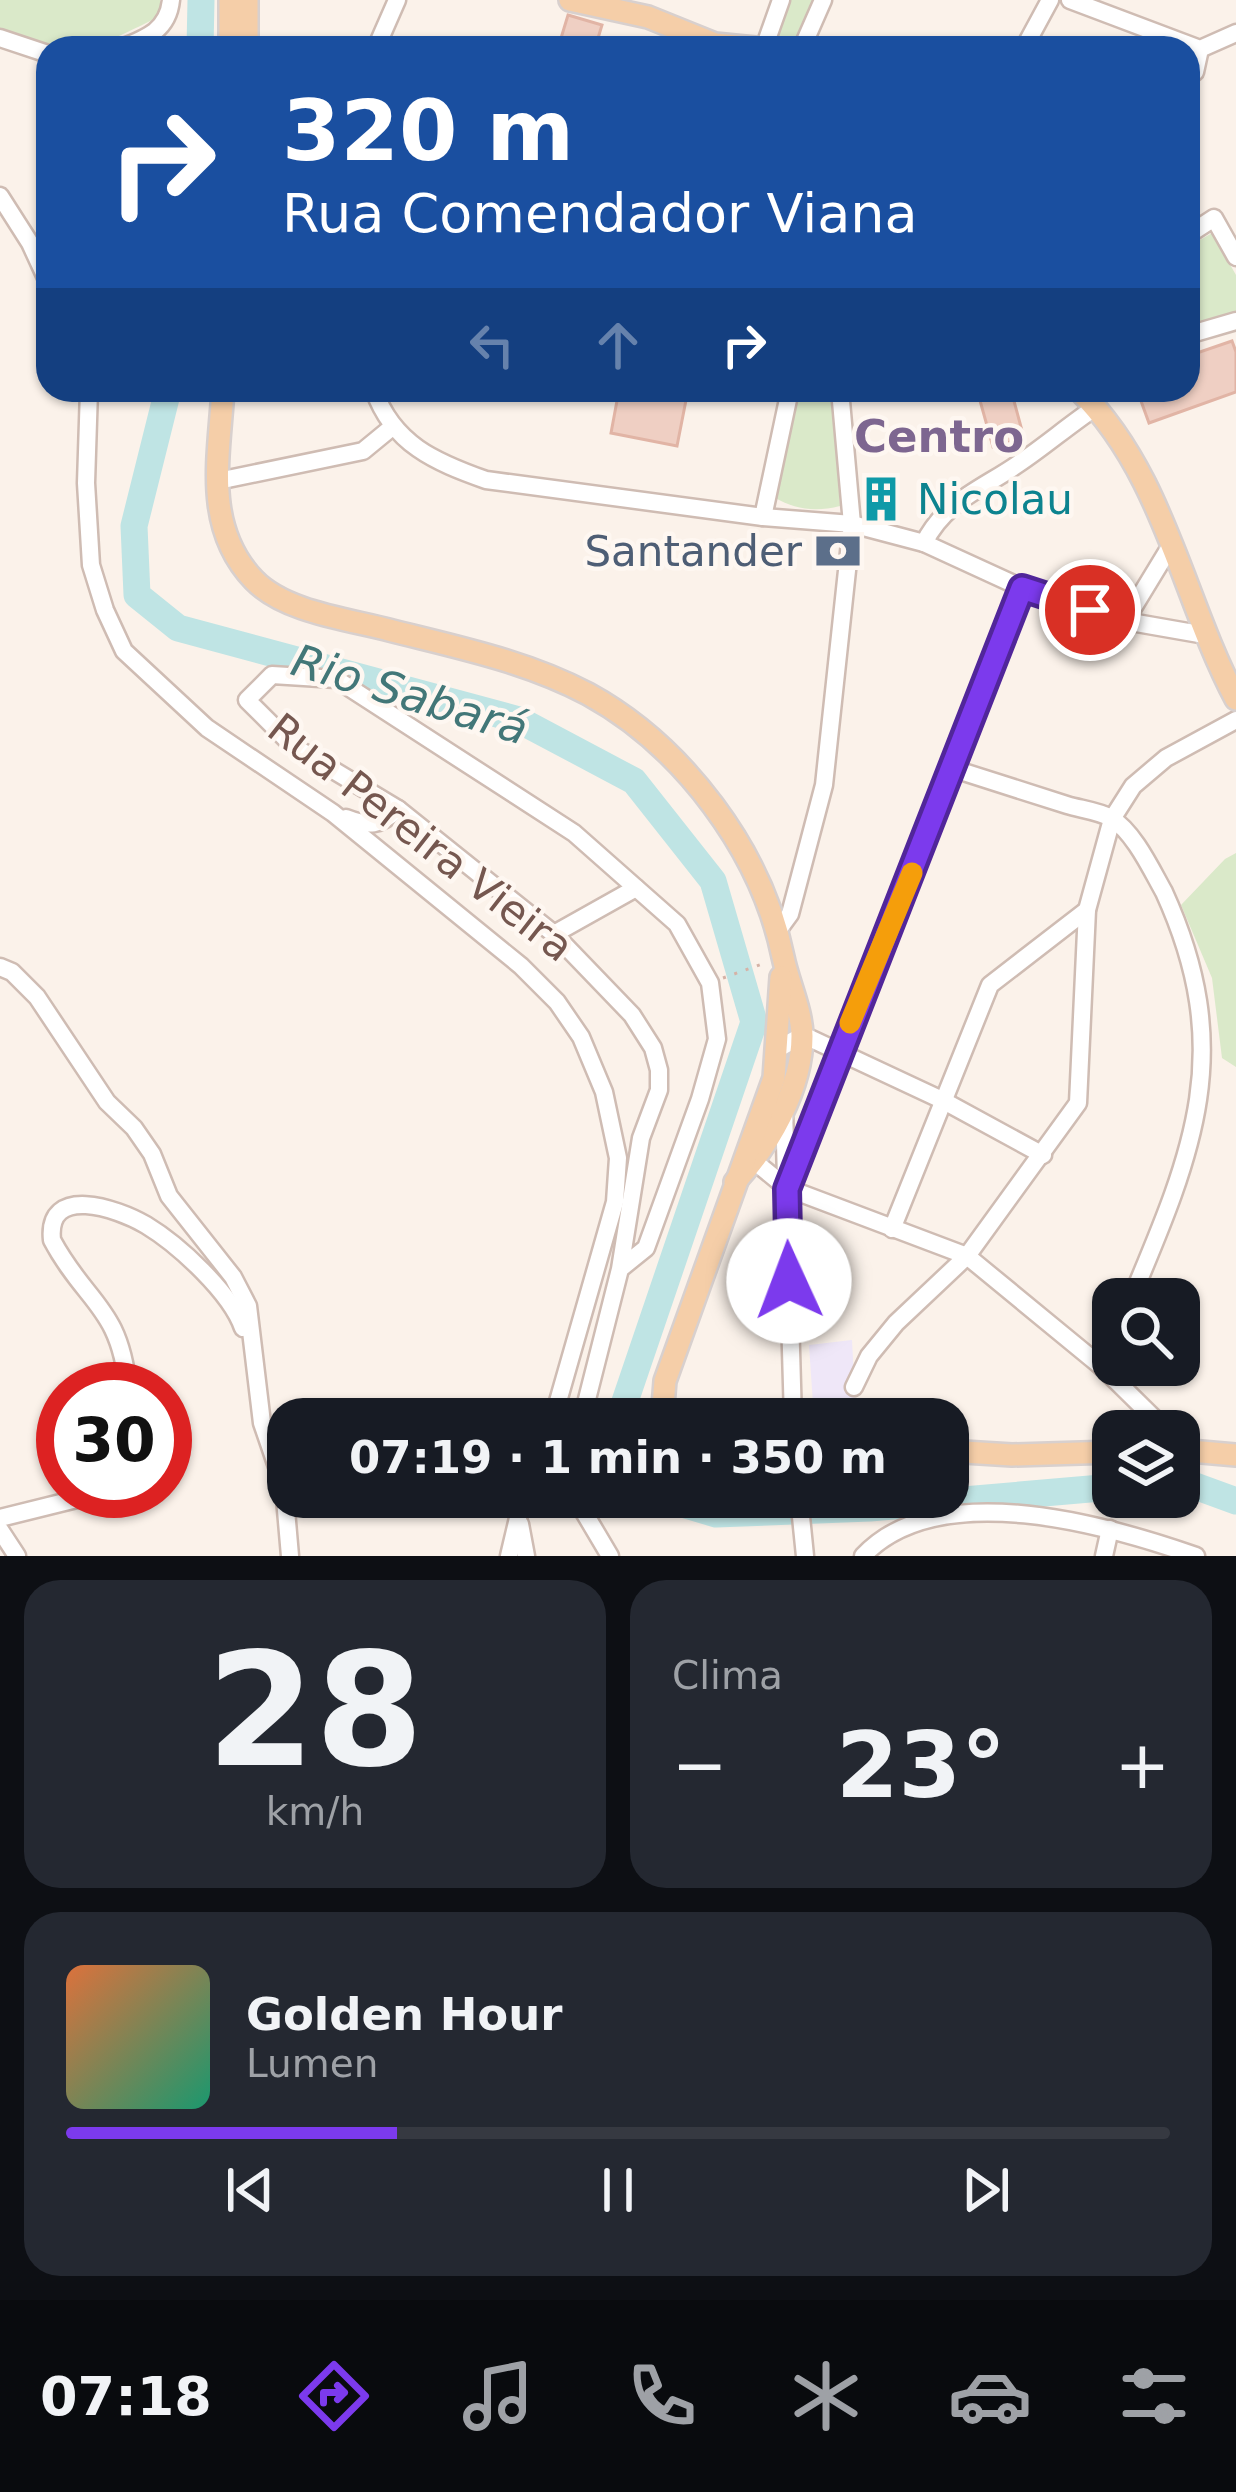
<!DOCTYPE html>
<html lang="pt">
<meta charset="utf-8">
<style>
:root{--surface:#171b24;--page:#242831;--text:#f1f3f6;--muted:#9ea1a6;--line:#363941;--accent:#7c3aed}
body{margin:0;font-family:"DejaVu Sans",sans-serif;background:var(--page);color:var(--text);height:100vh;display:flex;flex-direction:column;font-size:45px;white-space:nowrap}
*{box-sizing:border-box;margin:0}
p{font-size:39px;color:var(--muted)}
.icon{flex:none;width:66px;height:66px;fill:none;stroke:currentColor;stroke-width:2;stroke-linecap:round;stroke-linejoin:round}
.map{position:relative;height:1556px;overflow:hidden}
.side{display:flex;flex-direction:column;gap:24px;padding:24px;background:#0d0f14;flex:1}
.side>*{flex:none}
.hud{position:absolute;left:36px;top:36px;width:1164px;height:366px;border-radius:36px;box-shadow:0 3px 9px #0004;background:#1a4fa0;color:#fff;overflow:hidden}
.buttons{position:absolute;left:1092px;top:1278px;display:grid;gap:24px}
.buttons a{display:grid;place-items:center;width:108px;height:108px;border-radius:24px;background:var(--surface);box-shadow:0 3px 9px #0004;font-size:60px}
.speed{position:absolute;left:36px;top:1362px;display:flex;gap:24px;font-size:60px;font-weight:700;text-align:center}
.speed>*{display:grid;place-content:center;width:156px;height:156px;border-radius:50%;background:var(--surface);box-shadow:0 3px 9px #0004;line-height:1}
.speed .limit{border:18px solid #d22;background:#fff;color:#111}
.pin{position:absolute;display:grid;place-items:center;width:102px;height:102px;color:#fff;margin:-51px;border:6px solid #fff;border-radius:50%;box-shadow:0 3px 12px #0007}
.me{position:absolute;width:132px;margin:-66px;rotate:358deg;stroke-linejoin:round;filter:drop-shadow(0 0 9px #0008)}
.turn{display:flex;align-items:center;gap:42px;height:252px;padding:0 48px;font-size:54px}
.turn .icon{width:156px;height:156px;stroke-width:2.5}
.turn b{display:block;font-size:84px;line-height:102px}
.lanes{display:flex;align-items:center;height:114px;padding:0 48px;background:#0003;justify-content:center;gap:60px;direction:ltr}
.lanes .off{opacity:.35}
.big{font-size:90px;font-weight:600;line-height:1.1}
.side .card{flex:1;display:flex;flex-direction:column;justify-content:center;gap:18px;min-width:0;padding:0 42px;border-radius:36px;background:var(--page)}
.side .dial{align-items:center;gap:0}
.dial b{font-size:156px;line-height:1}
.song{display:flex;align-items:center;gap:36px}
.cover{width:144px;height:144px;border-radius:18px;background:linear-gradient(135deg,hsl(20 70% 55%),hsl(160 70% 35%))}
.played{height:12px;border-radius:6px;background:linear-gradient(90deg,var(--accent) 30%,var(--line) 30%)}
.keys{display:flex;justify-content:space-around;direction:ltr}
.heat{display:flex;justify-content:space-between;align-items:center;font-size:66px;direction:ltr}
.side .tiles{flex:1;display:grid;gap:24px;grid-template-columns:1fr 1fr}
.card:last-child{grid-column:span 2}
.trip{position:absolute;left:267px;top:1398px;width:702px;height:120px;border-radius:36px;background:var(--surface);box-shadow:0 3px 9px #0004;font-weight:600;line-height:120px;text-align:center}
.tab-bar{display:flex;height:192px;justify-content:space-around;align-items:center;background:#090b0e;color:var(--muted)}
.tab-bar .icon{width:84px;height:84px}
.tab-bar .current{color:var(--accent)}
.tab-bar b{font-size:54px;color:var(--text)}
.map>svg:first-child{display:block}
.education{fill:#efe7f8}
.green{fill:#dae9c9}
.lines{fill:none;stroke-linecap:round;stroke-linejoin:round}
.river{stroke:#bfe4e4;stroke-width:27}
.building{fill:#efcfc3;stroke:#e1b4a5;stroke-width:3}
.minor-casing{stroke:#cfbcb3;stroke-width:21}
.major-casing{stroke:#d8d0ce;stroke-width:26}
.path{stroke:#d5b2a6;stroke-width:3;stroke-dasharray:3 9;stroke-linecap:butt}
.minor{stroke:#fff;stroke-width:16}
.major{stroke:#f5cea8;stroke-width:21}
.route-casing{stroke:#51269a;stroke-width:30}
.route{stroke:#7c3aed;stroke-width:21}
.slow{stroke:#f59e0b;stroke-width:21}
.labels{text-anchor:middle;stroke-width:9;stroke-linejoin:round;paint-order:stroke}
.culture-label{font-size:42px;fill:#0d838f;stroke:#fef7f1;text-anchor:start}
.service-label{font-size:42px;fill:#4e5e75;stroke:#fef7f1;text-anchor:end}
.street-label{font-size:42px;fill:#75574f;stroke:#fef7f1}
.neighbourhood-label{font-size:45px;font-weight:bold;fill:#7d6690;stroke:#fef7f1}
.water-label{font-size:45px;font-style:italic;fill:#427778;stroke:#fef7f1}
</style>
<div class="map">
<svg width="1236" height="1556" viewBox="0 0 1236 1556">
<rect width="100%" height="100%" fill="#fbf2ea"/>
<polygon class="education" points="852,1340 856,1419 814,1419 809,1345"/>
<g class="green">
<path d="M0 0H160L162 15C88 52 81 58 0 32Z"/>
<polygon points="787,0 817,0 796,48 770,41"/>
<polygon points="1212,233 1236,275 1236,312 1188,329 1188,247"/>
<path d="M800 390H832L840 506C816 512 795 510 774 497Z"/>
<polygon points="1236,853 1236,1067 1222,1058 1212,978 1181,905 1225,859"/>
</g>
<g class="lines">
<g class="river">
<polyline points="200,48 201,0"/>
<polyline points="168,390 134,526 137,595 178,628 519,720 634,781 713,881 754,1022 619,1419"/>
<polyline points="1179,1486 1195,1486 1236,1501"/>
<polyline points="659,1497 716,1514 870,1508 1113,1487"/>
</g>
</g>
<g class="building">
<polygon points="568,15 602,25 595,48 558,48"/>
<polygon points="1232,341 1236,352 1236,392 1149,423 1137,390 1188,390 1188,356"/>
<polygon points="619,390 688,390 677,446 611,433"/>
<polygon points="977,390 1011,390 1024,438 993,447"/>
<polygon points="870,484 893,486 891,514 868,512"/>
</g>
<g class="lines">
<g class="minor-casing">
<g id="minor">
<polyline points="1070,0 1200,49 1236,33"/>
<polyline points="0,38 48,54"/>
<path d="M121 48C147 38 168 30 171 0"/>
<polyline points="376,48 397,0"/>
<polyline points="764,48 781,0"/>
<polyline points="802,48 823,0"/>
<polyline points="1024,48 1050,0"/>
<polyline points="1188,77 1195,72 1200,49"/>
<polyline points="0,196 30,243 48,282"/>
<polyline points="1188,235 1214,218 1236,257"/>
<polyline points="1188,335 1236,321"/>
<polyline points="89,390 86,483 91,565 105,610 124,651 207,728 333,813 521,966 557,1002 581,1037 604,1092 618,1158 615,1202 553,1419"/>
<path d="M374 390C393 444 435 462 486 480L763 517 852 524 924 543 1022 588 1125 621 1205 635"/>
<polyline points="218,481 363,451 391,428"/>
<polyline points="763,517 790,390"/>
<path d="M924 543C945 501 982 489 1018 464 1045 446 1069 425 1096 407"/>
<polyline points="1125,621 1170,547"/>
<path d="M954 769C992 781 1030 793 1067 805 1080 809 1099 811 1111 818 1134 832 1151 869 1164 892 1236 1050 1194 1150 1131 1299"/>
<path d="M346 818C369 827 380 826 398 809"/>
<polyline points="779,929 790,914 824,785 852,524 840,390"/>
<polyline points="554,934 636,888"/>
<polyline points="0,967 12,972 37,997 107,1102 134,1128 152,1154 169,1196 233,1277 248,1306 262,1423 284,1487 290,1556"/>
<polyline points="776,1050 803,1035 942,1100 1043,1155"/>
<polyline points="784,1109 793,1419"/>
<polyline points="750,1148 754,1161 787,1188 967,1256 1102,1367 1167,1431"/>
<polyline points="787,1188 1022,588"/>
<polyline points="892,1229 990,985 1087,910"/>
<polyline points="1102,1367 1113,1341"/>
<polyline points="854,1387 869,1356 896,1323 967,1256 1078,1103 1087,910 1112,819 1133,786 1166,758 1236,720"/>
<path d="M128 1389C120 1306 86 1304 52 1240 46 1184 117 1208 146 1225 179 1245 231 1293 243 1328"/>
<polyline points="582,1419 620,1269 641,1138 659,1090 659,1070 653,1048 632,1015 554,934 398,809 293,746 247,700 272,675 336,679 574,833 677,924 710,983 717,1039 700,1099 646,1248 620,1269"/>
<polyline points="575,1497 610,1556"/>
<polyline points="799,1497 805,1556"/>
<polyline points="0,1518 109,1491"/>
<polyline points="520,1524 526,1556"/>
<polyline points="0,1530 17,1556"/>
<polyline points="509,1556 523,1497"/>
<path d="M863 1556C938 1476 1107 1525 1196 1556"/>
<polyline points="1104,1556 1110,1529"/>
</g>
</g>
<g class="major-casing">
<g id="major">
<polyline points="570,0 648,17 715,44 755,48"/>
<polyline points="230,48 230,0"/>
<polyline points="247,48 247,0"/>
<path d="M223 390C219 457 203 527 254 580 285 612 347 619 389 630 456 647 526 661 588 694 683 746 762 852 783 957 788 982 802 1011 802 1036 802 1089 769 1145 735 1182"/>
<path d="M1079 390C1164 474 1182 597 1236 699"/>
<polyline points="662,1419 665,1381 774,1078 781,977"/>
<polyline points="1179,1450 1236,1455"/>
<polyline points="948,1451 1012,1455 1113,1452"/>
</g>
</g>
<polyline class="path" points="723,978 765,963"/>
<use href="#minor" class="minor"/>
<use href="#major" class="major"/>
</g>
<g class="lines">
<g class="route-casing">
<polyline id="route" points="789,1281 787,1189 1022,588 1090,610"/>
</g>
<use href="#route" class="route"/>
<polyline class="slow" points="850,1023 912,873"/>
</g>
<defs>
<g id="building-bare" transform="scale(3.6)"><path d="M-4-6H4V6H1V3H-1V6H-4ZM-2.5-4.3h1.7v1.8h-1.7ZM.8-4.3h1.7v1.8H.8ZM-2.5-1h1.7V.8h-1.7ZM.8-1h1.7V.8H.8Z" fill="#0f9aa8" stroke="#fef7f1" stroke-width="2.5" paint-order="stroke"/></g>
<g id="bank-bare" transform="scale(3.6)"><path d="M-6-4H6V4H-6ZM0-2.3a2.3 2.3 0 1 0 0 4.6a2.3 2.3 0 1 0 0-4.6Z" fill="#5c6f8a" stroke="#fef7f1" stroke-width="2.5" paint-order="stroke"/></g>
</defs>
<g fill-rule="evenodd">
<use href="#building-bare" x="881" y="499"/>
<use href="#bank-bare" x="838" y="551"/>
</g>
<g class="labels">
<g class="culture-label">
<text x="917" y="514">Nicolau</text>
</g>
<g class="service-label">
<text x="802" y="566">Santander</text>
</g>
<g class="street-label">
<text transform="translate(421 837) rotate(38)" y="15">Rua Pereira Vieira</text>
</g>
<g class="neighbourhood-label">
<text x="939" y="452">Centro</text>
</g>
<g class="water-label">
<text transform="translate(410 694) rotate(17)" y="16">Rio Sabará</text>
</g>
</g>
</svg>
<div class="buttons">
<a><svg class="icon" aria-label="search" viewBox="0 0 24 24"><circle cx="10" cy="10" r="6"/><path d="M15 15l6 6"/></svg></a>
<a><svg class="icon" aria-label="layers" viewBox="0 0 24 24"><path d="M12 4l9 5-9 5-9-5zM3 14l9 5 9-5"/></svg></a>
</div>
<div class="speed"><div class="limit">30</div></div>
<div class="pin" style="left:1090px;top:610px;background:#d93025"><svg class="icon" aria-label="arrive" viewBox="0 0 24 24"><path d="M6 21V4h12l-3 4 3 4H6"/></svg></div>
<svg class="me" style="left:789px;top:1281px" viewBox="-20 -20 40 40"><circle r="19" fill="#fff"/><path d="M0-13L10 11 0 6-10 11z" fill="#7c3aed"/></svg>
<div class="trip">07:19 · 1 min · 350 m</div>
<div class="hud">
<div class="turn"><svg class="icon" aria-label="right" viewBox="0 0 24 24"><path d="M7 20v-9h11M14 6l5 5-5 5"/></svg><div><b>320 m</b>Rua Comendador Viana</div></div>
<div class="lanes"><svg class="icon off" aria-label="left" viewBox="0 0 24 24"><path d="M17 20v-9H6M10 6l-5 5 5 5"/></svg><svg class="icon off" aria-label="ahead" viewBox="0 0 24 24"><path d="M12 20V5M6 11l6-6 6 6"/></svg><svg class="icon" aria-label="right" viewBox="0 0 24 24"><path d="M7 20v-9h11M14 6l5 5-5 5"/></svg></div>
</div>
</div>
<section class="side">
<div class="tiles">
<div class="card dial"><b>28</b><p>km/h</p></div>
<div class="card"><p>Clima</p>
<div class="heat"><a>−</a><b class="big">23°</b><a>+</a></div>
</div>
<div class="card">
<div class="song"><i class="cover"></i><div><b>Golden Hour</b><p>Lumen</p></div></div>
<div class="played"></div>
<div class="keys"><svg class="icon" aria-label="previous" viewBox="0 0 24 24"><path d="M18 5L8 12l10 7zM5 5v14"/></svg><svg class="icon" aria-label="pause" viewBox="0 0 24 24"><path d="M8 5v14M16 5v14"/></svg><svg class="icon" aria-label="next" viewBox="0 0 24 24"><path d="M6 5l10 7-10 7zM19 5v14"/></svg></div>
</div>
</div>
</section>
<nav class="tab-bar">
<b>07:18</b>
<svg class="icon current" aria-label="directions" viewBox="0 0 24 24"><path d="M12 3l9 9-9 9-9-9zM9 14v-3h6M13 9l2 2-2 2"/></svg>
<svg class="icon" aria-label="music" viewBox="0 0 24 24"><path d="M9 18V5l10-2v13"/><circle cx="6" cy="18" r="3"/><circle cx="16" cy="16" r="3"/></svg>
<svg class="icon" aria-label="phone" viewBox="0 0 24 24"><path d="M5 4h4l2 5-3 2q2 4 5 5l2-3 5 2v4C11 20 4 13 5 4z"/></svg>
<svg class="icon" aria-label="climate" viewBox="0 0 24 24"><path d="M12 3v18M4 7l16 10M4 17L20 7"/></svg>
<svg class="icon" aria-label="car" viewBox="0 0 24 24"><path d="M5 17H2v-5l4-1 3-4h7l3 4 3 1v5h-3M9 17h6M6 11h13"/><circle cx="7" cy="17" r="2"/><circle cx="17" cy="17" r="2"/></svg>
<svg class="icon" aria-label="filters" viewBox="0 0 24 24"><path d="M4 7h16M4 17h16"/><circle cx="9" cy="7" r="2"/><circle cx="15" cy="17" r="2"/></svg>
</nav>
